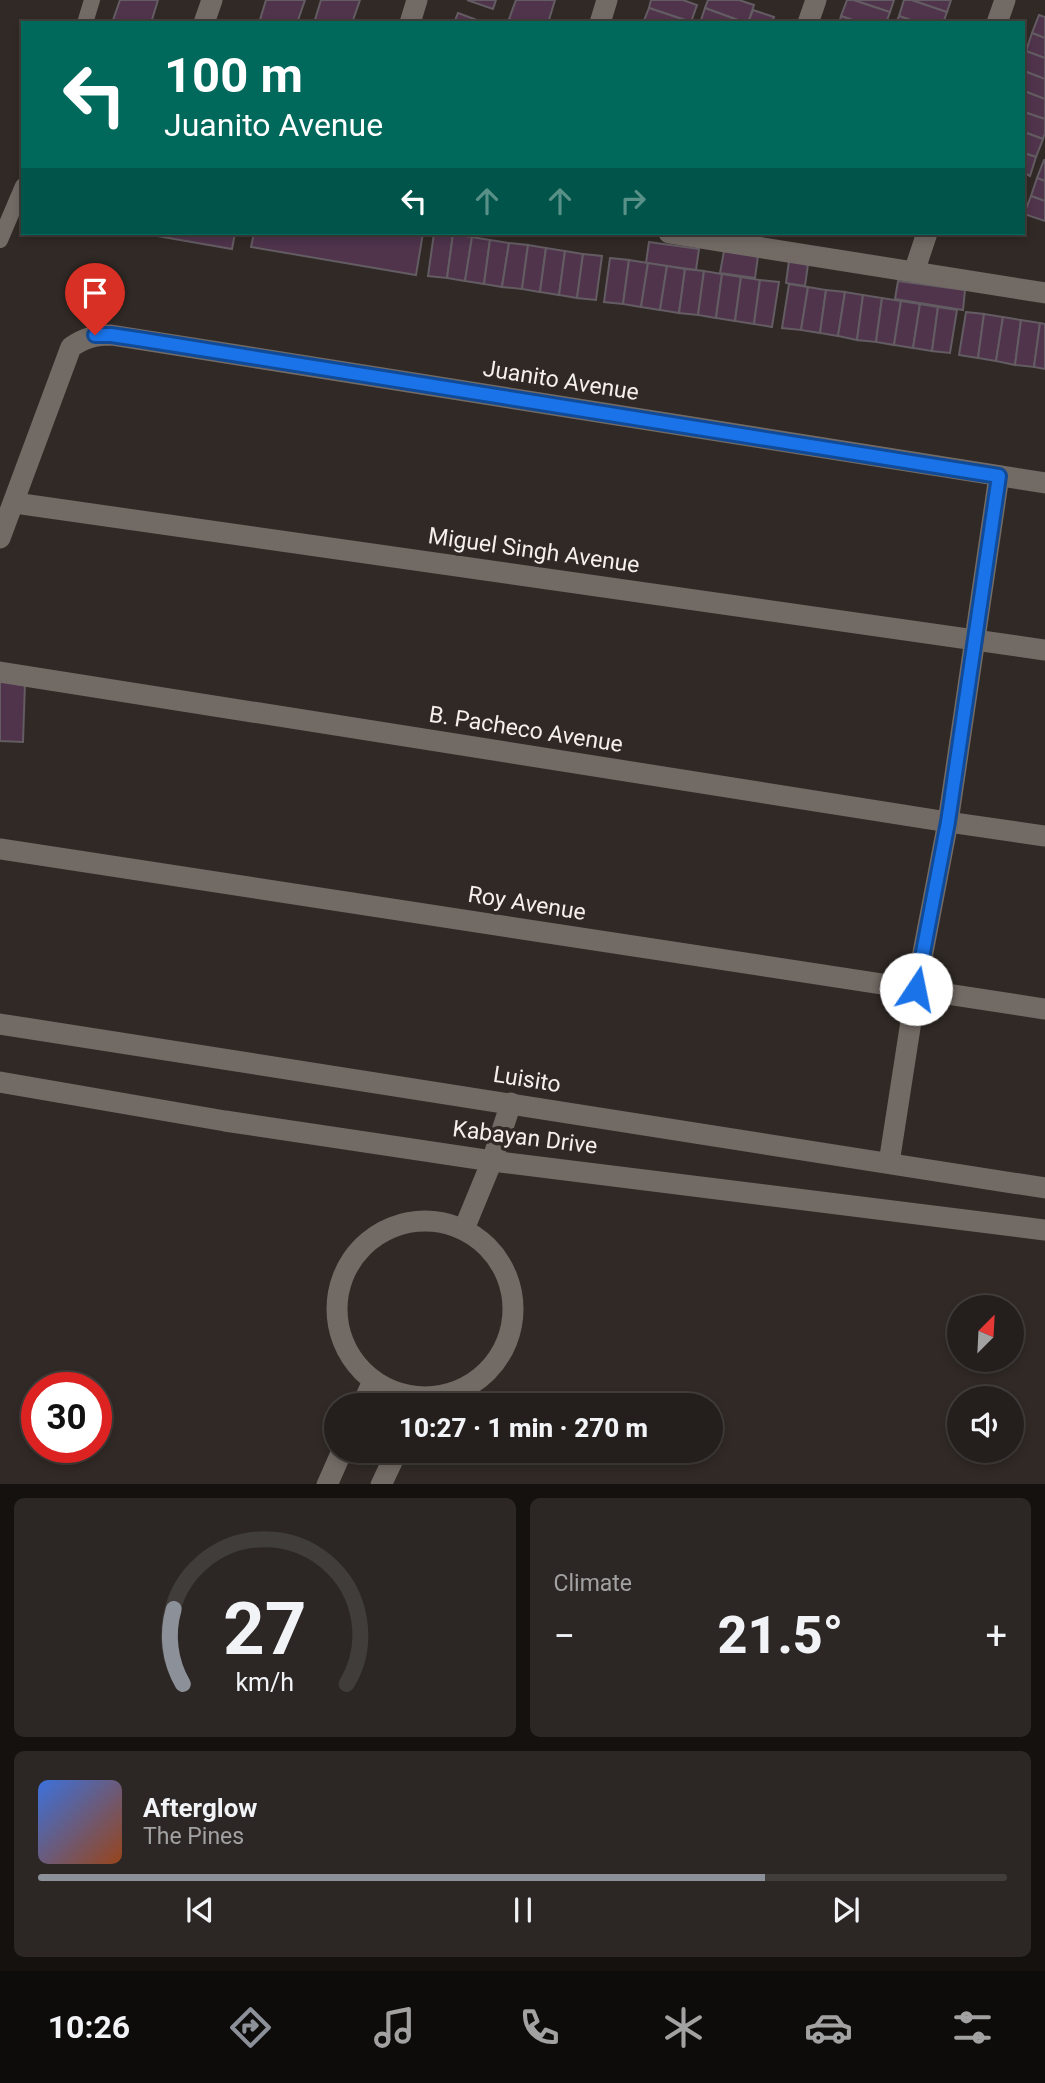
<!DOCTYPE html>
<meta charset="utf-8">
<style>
:root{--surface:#241f1c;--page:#2c2725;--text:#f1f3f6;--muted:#a3a2a3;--line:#413d3b;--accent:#8c9099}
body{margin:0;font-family:Roboto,sans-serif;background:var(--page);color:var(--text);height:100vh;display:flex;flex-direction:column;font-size:26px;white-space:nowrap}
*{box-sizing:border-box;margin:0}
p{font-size:23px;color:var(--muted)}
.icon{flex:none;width:38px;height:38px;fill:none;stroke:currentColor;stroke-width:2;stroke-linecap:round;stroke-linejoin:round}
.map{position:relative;height:1484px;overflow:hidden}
.sheet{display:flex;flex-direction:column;gap:14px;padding:14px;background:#14110f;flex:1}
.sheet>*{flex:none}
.hud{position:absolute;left:21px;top:21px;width:1004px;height:214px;border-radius:0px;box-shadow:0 4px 10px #0003,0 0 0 2px var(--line);background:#00695c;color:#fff;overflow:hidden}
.needle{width:46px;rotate:24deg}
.controls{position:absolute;left:947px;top:1295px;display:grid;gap:14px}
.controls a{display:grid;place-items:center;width:77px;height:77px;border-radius:50%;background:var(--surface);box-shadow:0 4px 10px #0003,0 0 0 2px var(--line);font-size:35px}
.speed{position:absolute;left:21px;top:1372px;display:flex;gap:14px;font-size:35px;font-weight:700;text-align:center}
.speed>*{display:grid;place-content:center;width:91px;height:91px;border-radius:50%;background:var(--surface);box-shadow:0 4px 10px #0003,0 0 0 2px var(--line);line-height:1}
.speed .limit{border:10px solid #d22;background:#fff;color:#111}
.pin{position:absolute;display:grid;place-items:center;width:60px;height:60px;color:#fff;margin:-72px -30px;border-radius:50% 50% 50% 0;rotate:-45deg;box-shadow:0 0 7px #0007}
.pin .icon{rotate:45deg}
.me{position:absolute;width:77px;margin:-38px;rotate:11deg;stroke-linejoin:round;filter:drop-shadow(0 0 5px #0008)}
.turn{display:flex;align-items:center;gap:24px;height:147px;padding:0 28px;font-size:32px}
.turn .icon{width:91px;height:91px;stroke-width:2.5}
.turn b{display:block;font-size:49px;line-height:60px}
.lanes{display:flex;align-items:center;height:66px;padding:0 28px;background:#0003;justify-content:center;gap:35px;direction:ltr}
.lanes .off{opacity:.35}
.big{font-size:52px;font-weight:800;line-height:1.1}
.sheet .card{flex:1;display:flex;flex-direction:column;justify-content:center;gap:10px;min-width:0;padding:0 24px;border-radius:10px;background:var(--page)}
.sheet .dial{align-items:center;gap:0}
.dial svg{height:182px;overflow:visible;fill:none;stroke:var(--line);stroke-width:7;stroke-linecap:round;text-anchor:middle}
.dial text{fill:var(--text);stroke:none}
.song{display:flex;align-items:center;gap:21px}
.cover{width:84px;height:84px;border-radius:10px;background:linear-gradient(135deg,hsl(220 70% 55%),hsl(20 70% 35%))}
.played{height:7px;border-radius:4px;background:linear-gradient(90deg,var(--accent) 75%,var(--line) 75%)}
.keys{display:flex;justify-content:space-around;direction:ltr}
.heat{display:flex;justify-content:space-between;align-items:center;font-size:38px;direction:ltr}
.sheet .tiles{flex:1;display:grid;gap:14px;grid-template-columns:1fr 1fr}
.card:last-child{grid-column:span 2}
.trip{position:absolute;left:324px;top:1393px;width:399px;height:70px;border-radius:35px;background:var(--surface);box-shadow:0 4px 10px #0003,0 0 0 2px var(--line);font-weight:800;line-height:70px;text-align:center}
.dock{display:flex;height:112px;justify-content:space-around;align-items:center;background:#0e0c0b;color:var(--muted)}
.dock .icon{width:49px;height:49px}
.dock .current{color:var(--accent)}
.dock b{font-size:32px;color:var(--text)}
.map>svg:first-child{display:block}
.building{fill:#4f344c;stroke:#635c62;stroke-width:2}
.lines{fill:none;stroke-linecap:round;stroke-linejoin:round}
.lane{stroke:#726a65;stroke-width:16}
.street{stroke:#726a65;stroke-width:21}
.route-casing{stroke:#114b97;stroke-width:18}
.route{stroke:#1a73e8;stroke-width:12}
.labels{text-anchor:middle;stroke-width:7;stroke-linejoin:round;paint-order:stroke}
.street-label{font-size:23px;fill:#f5f0ed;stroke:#302925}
</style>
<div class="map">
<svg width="1045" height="1485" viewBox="0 0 1045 1485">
<rect width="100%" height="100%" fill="#302925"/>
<g class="building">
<polygon points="120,0 158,0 151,23 112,23"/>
<polygon points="266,0 305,0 297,23 259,23"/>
<polygon points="321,0 360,0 352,23 314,23"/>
<polygon points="467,0 496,0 493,9"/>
<polygon points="516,0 555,0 548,23 521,23 509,19"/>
<polygon points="651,0 683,0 697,5 691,22 649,8"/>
<polygon points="708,0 739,0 754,5 748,23 746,23 705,8"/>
<polygon points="847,0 854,0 890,12 886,23 861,23 841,16"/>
<polygon points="854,0 894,0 890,12"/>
<polygon points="904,0 912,0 947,12 943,23 919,23 899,16"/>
<polygon points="912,0 951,0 947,12"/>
<polygon points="649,8 691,22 691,23 643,23"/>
<polygon points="705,8 746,23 700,23"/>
<polygon points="753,10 774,17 772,23 748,23"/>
<polygon points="458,13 485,23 454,23"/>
<polygon points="1039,15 1045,17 1045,38 1032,33"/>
<polygon points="841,16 861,23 839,23"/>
<polygon points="899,16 919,23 896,23"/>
<polygon points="1032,33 1045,38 1045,58 1026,51"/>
<polygon points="1026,51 1045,58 1045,79 1024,71"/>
<polygon points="1024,71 1045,79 1045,99 1024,91"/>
<polygon points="1024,91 1045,99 1045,119 1024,112"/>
<polygon points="1024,112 1045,119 1045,133 1043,139 1024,132"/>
<polygon points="1024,132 1043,139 1036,157 1024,153"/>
<polygon points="1024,153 1036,157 1030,176 1024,173"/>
<polygon points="1044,160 1045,160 1045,181 1037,178"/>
<polygon points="1037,178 1045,181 1045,201 1031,196"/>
<polygon points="1031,196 1045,201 1045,221 1024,214"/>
<polygon points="140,233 235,233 232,249"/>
<polygon points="254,233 423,233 416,275 251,247"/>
<polygon points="434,233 453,234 447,278 428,276"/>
<polygon points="453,234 472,237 465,281 447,278"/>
<polygon points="472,237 490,240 484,284 465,281"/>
<polygon points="490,240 509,243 502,287 484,284"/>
<polygon points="649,242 699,249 696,270 646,263"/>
<polygon points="509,243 528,245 522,289 502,287"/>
<polygon points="528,245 546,248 540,292 522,289"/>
<polygon points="546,248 565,251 559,295 540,292"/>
<polygon points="565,251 583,254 577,298 559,295"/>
<polygon points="724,251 758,256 755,278 720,273"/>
<polygon points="583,254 602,256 596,300 577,298"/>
<polygon points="610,258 629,260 623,304 604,302"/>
<polygon points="629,260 648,263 641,307 623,304"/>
<polygon points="789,261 808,264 805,286 786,283"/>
<polygon points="648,263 667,266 660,310 641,307"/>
<polygon points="667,266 685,269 679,313 660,310"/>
<polygon points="685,269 704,271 698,315 679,313"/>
<polygon points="704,271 722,274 716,318 698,315"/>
<polygon points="722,274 741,277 735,321 716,318"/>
<polygon points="741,277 760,280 754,324 735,321"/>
<polygon points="760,280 779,282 772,327 754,324"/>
<polygon points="898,281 965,290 963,310 895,299"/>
<polygon points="789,284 808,287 801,330 782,328"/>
<polygon points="808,287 826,290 820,333 801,330"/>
<polygon points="826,290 845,292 838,336 820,333"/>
<polygon points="845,292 863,295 857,340 838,336"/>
<polygon points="863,295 882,298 876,342 857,340"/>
<polygon points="882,298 901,301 894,345 876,342"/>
<polygon points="901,301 920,304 913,348 894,345"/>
<polygon points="920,304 938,307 932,351 913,348"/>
<polygon points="938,307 957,310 950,353 932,351"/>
<polygon points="966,312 984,314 978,358 959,355"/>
<polygon points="984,314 1003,317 996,361 978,358"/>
<polygon points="1003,317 1021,320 1015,365 996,361"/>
<polygon points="1021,320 1040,323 1034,367 1015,365"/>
<polygon points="1040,323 1045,324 1045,369 1034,367"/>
<polygon points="0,681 25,682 23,742 0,741"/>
</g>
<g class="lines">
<g class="lane">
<polyline points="85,23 92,0"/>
<polyline points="0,240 23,186"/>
</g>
<g class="street">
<polyline points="204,23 212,0"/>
<polyline points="410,23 417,0"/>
<polyline points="600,23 607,0"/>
<polyline points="808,23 816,0"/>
<polyline points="997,23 1005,0"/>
<polyline points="669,233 1045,293"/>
<polyline points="914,272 927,233"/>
<polyline points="15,503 1045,650"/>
<path d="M0 538 71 347C85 338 94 335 111 335L1045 483"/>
<polyline points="0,672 948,822 1045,836"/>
<polyline points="0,849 1045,1009"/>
<polyline points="0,1024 1045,1188"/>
<polyline points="0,1082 225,1121 492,1161 1045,1230"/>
<polyline points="889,1163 916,989 948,822 999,476"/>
<circle cx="425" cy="1309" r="88"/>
<polyline points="464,1229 492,1161 511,1103"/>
<polyline points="362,1405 373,1381"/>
<polyline points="327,1485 342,1451"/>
<polyline points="381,1485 397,1451"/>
</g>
</g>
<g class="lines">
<g class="route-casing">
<polyline id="route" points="95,335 111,335 138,339 999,476 948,822 916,989"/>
</g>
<use href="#route" class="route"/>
</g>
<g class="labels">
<g class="street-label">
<text transform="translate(561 380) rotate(9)" y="8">Juanito Avenue</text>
<text transform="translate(534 550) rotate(8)" y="8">Miguel Singh Avenue</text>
<text transform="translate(526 729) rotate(9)" y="8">B. Pacheco Avenue</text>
<text transform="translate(527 903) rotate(9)" y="8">Roy Avenue</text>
<text transform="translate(527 1079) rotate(9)" y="8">Luisito</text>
<text transform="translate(525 1137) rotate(7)" y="8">Kabayan Drive</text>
</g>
</g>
</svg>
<div class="controls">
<a><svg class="needle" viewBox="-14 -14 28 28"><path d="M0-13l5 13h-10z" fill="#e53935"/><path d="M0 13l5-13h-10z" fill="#a3a2a3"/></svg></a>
<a><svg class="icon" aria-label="sound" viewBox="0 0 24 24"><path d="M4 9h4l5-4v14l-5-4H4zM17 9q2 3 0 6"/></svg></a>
</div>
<div class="speed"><div class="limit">30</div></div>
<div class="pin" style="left:95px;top:335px;background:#d93025"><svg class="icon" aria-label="arrive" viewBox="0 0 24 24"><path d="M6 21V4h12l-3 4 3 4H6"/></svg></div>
<svg class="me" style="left:916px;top:989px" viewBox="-20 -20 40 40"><circle r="19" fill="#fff"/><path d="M0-13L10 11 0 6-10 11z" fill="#1a73e8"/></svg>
<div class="trip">10:27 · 1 min · 270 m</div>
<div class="hud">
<div class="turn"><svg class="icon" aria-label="left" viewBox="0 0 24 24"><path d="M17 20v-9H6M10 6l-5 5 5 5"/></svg><div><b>100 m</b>Juanito Avenue</div></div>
<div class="lanes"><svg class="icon" aria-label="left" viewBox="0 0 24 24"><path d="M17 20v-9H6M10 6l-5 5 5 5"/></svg><svg class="icon off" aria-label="ahead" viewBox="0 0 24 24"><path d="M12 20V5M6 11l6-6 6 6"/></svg><svg class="icon off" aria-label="ahead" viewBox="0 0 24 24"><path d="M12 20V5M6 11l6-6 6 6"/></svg><svg class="icon off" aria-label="right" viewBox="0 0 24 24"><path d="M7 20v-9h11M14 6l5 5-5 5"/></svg></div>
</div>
</div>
<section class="sheet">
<div class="tiles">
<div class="card dial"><svg viewBox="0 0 100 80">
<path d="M14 69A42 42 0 1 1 86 69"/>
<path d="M14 69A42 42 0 0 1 10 36" stroke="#8c9099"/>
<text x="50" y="56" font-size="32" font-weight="700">27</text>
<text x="50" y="72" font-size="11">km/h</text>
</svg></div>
<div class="card"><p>Climate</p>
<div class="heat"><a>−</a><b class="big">21.5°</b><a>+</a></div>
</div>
<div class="card">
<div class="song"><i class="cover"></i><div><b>Afterglow</b><p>The Pines</p></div></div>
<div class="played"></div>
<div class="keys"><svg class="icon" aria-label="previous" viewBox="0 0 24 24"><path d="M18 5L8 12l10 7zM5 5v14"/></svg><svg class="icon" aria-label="pause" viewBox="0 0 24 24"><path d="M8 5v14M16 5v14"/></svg><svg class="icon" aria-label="next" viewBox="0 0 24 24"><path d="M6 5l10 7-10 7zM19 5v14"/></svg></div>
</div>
</div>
</section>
<nav class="dock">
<b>10:26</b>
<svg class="icon current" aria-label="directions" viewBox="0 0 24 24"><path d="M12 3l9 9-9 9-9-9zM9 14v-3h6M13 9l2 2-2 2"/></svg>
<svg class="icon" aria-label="music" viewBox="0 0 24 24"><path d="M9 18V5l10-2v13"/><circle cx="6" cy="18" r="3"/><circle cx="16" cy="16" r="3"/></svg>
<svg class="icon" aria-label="phone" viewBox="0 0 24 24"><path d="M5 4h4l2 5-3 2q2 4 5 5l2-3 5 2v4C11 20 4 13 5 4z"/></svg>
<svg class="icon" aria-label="climate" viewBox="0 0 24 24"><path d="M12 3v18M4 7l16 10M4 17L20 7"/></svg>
<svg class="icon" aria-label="car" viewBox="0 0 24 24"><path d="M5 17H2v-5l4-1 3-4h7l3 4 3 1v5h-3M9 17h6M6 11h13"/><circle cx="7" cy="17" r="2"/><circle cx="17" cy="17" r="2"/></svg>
<svg class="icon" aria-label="filters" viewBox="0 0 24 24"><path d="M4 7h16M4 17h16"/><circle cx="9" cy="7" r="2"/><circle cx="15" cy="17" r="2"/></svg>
</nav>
